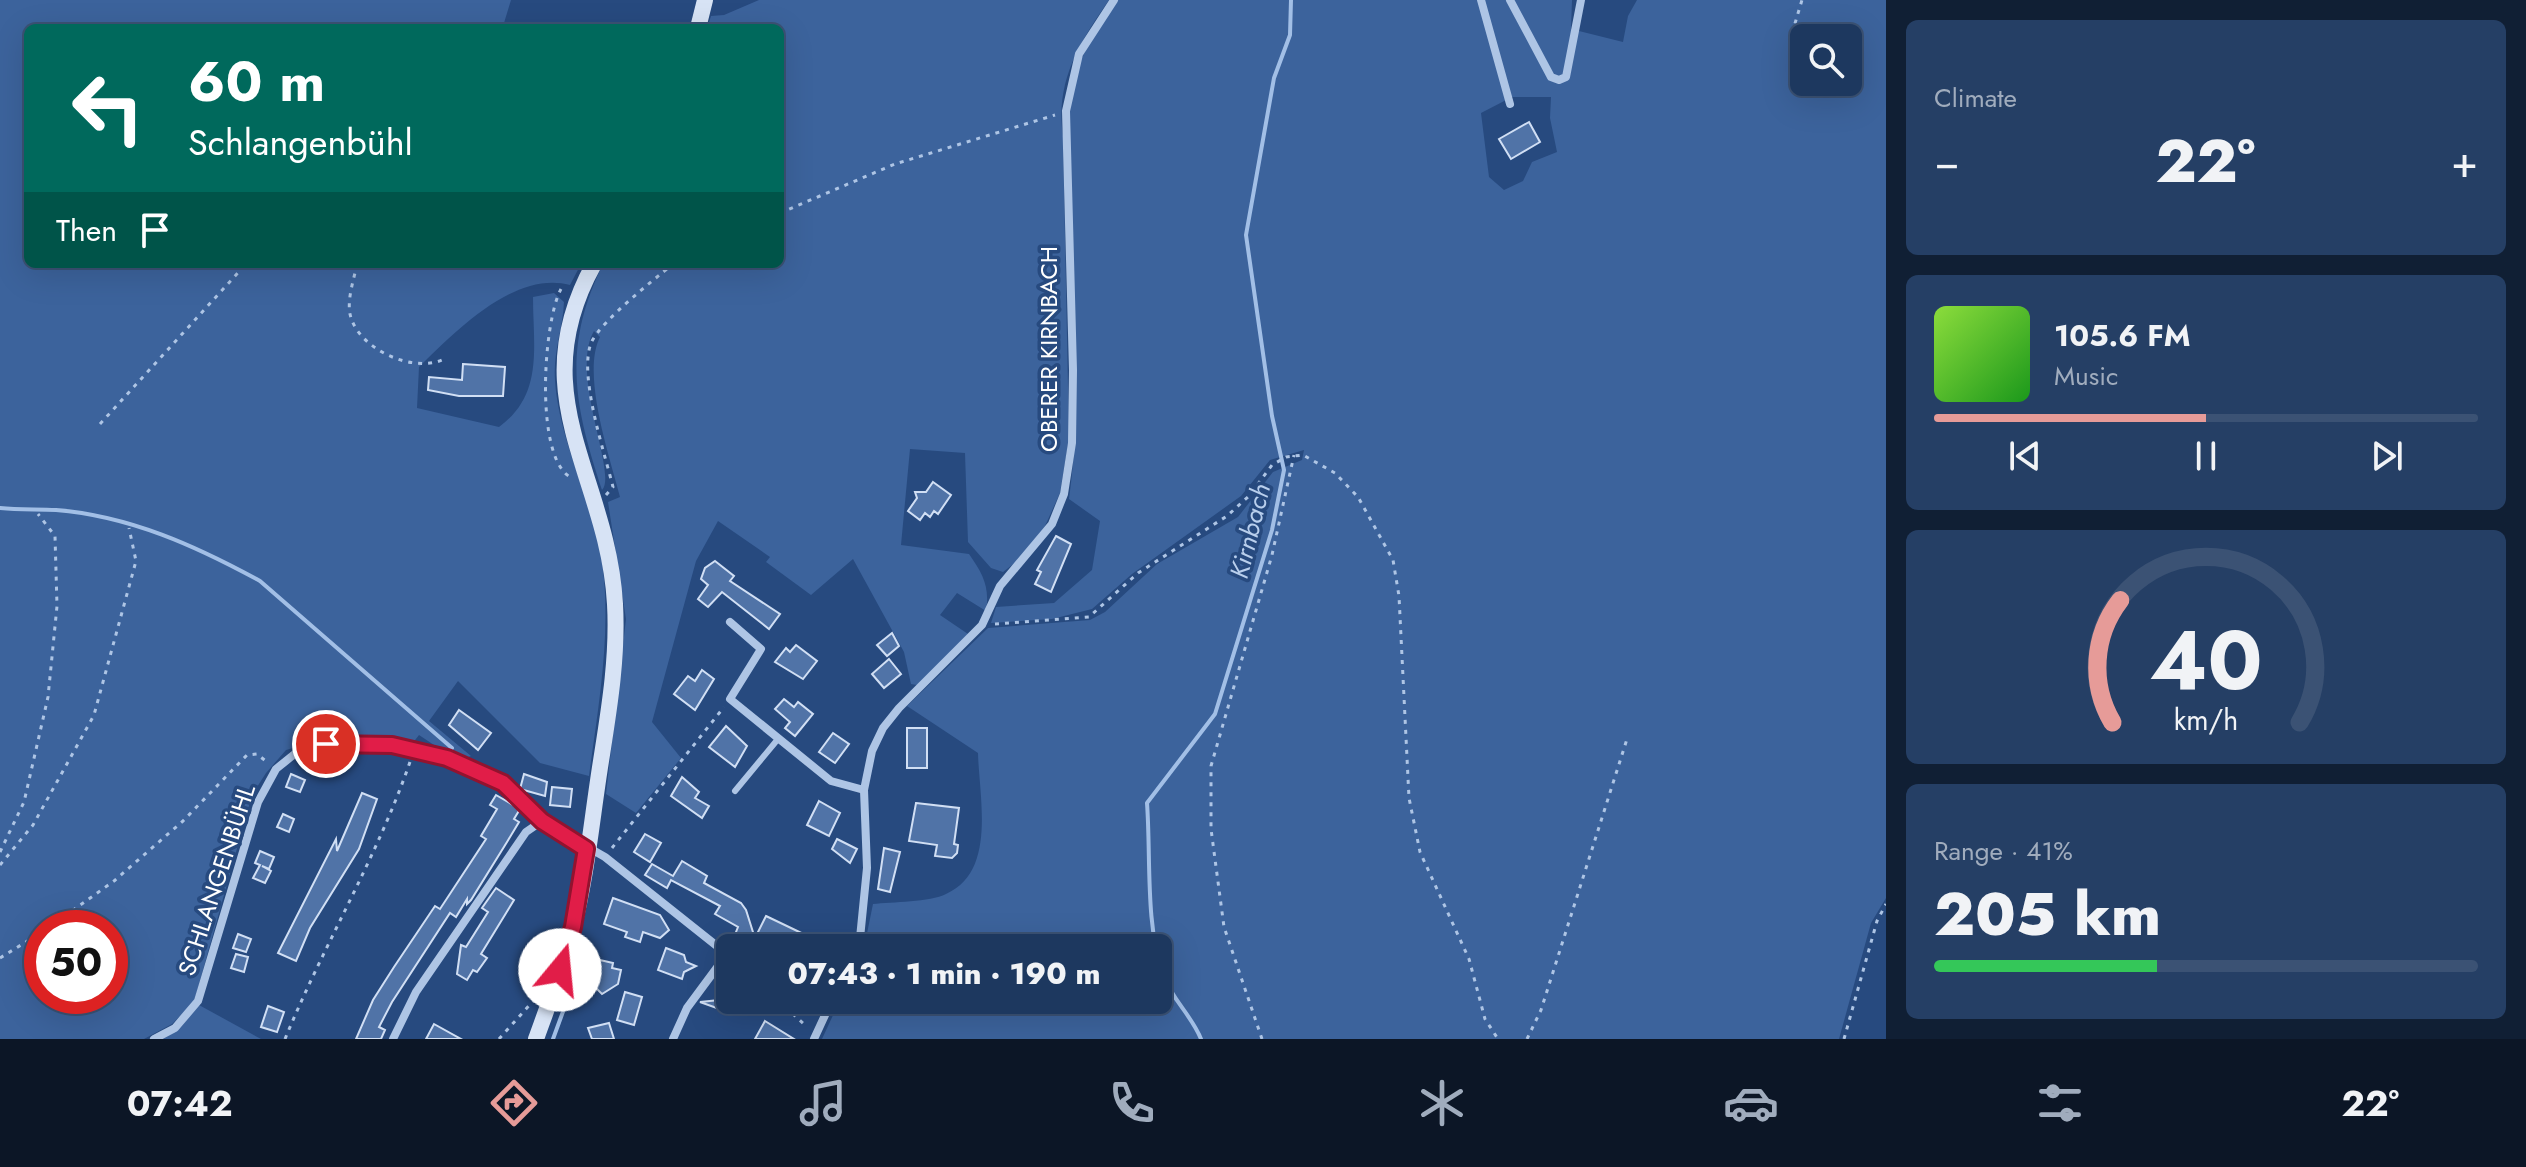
<!DOCTYPE html>
<meta charset="utf-8">
<style>
:root{--surface:#1d385f;--page:#253f65;--text:#f1f3f6;--muted:#a0acbd;--line:#3b5274;--accent:#e69b98}
body{margin:0;font-family:Jost,sans-serif;background:var(--page);color:var(--text);height:100vh;display:flex;flex-direction:column;font-size:30px;white-space:nowrap}
*{box-sizing:border-box;margin:0}
p{font-size:26px;color:var(--muted)}
.icon{flex:none;width:44px;height:44px;fill:none;stroke:currentColor;stroke-width:2;stroke-linecap:round;stroke-linejoin:round}
.map{position:relative;flex:1;overflow:hidden}
.sheet{display:flex;flex-direction:column;gap:20px;padding:20px;background:#101f34;width:640px}
.sheet>*{flex:none}
.top-card{position:absolute;left:24px;top:24px;width:760px;height:244px;border-radius:12px;box-shadow:0 8px 32px #0002,0 0 0 2px var(--line);background:#00695c;color:#fff;overflow:hidden}
.fabs{position:absolute;left:1790px;top:24px;display:grid;gap:16px}
.fabs a{display:grid;place-items:center;width:72px;height:72px;border-radius:12px;background:var(--surface);box-shadow:0 8px 32px #0002,0 0 0 2px var(--line);font-size:40px}
.speed{position:absolute;left:24px;top:910px;display:flex;gap:16px;font-size:40px;font-weight:700;text-align:center}
.speed>*{display:grid;place-content:center;width:104px;height:104px;border-radius:50%;background:var(--surface);box-shadow:0 8px 32px #0002,0 0 0 2px var(--line);line-height:1}
.speed .limit{border:12px solid #d22;background:#fff;color:#111}
.pin{position:absolute;display:grid;place-items:center;width:68px;height:68px;color:#fff;margin:-34px;border:4px solid #fff;border-radius:50%;box-shadow:0 2px 8px #0007}
.me{position:absolute;width:88px;margin:-44px;rotate:17deg;stroke-linejoin:round;filter:drop-shadow(0 0 6px #0008)}
.turn{display:flex;align-items:center;gap:28px;height:168px;padding:0 32px;font-size:36px}
.turn .icon{width:104px;height:104px;stroke-width:2.5}
.turn b{display:block;font-size:56px;line-height:68px}
.then{display:flex;align-items:center;height:76px;padding:0 32px;background:#0003;gap:16px;font-size:30px}
.big{font-size:60px;font-weight:800;line-height:1.1}
.sheet .widget{flex:1;display:flex;flex-direction:column;justify-content:center;gap:12px;min-width:0;padding:0 28px;border-radius:12px;background:var(--page)}
.sheet .dial{align-items:center;gap:0}
.dial svg{height:208px;overflow:visible;fill:none;stroke:var(--line);stroke-width:7;stroke-linecap:round;text-anchor:middle}
.dial text{fill:var(--text);stroke:none}
.song{display:flex;align-items:center;gap:24px}
.cover{width:96px;height:96px;border-radius:12px;background:linear-gradient(135deg,hsl(90 70% 55%),hsl(120 70% 35%))}
.played{height:8px;border-radius:4px;background:linear-gradient(90deg,var(--accent) 50%,var(--line) 50%)}
.keys{display:flex;justify-content:space-around;direction:ltr}
.heat{display:flex;justify-content:space-between;align-items:center;font-size:44px;direction:ltr}
.charge{height:12px;border-radius:6px;background:linear-gradient(90deg,#34c759 41%,var(--line) 0)}
.trip{position:absolute;left:716px;top:934px;width:456px;height:80px;border-radius:12px;background:var(--surface);box-shadow:0 8px 32px #0002,0 0 0 2px var(--line);font-weight:800;line-height:80px;text-align:center}
.dock{display:flex;height:128px;justify-content:space-around;align-items:center;background:#0c1626;color:var(--muted)}
.dock .icon{width:56px;height:56px}
.dock .on{color:var(--accent)}
.dock b{font-size:36px;color:var(--text)}
main{display:flex;flex:1;min-height:0}
.map>svg:first-child{display:block}
.green{fill:#3c639c;fill-rule:evenodd}
.lines{fill:none;stroke-linecap:round;stroke-linejoin:round}
.stream{stroke:#a2bfe6;stroke-width:4}
.building{fill:#5073a7;stroke:#d1dff4;stroke-width:2}
.path{stroke:#aec5e5;stroke-width:3;stroke-dasharray:4 6;stroke-linecap:butt}
.service{stroke:#aec5e5;stroke-width:6}
.minor{stroke:#aec5e5;stroke-width:8}
.secondary{stroke:#d7e3f5;stroke-width:16}
.route-casing{stroke:#92132f;stroke-width:20}
.route{stroke:#e11d48;stroke-width:14}
.labels{text-anchor:middle;stroke-width:7;stroke-linejoin:round;paint-order:stroke}
.street-label{font-size:24px;fill:#fff;stroke:#274a7f}
.water-label{font-size:26px;font-style:italic;fill:#b9cfed;stroke:#274a7f}
</style>
<main>
<div class="map">
<svg width="1886" height="1039" viewBox="0 0 1886 1039">
<rect width="100%" height="100%" fill="#274a7f"/>
<g class="green">
<path d="M0 0H511L504 23 515 28H28V264H581L570 285C514 270 454 333 419 367L417 408 499 427C544 394 533 347 533 297L554 293 564 302C563 328 553 352 555 380 559 445 596 504 603 569 611 638 598 708 589 776L540 763 458 681 429 721 471 756 463 759 443 751 419 735 412 744 356 737 324 739 286 750 266 773 252 795 194 1002 172 1024 144 1039H0ZM42 928H110V996H42Z"/>
<path d="M759 0H1109C1079 43 1055 82 1063 136L1069 438 1060 493 1045 526 1020 559 1003 572 991 568 968 542 965 453 910 449 901 545 969 554C983 574 990 587 986 611L957 593 940 615 968 634 917 685 911 684 904 652 853 559 811 595 766 562 770 557 718 521 696 561 652 722 681 758 636 813 606 794 626 619 608 502 620 497C610 457 581 374 600 337L594 331C569 373 618 475 602 490 574 405 562 348 603 264H780V28H707L711 16 724 15Z"/>
<path d="M1118 0H1572L1571 29 1623 42 1628 16 1637 0H1886V898L1871 923 1839 1039H822L840 1000H1158V948H864L873 904C892 902 930 902 946 894 997 872 979 797 978 753L907 706 988 628 1090 620 1105 612 1157 564 1238 517 1273 472 1302 460 1304 450 1270 460 1241 496 1132 574 1092 609 1052 619 991 623 996 607 1054 603 1092 570 1100 521 1069 499C1083 397 1072 298 1071 196 1070 154 1065 108 1078 68 1086 44 1104 22 1118 0ZM1804 38H1848V82H1804ZM1512 97H1551L1550 118 1557 152 1532 162 1523 181 1504 190 1489 177 1481 113Z"/>
<polygon points="199,1005 261,1039 160,1039 181,1027"/>
</g>
<g class="lines">
<g class="stream">
<path d="M0 508C19 510 37 509 56 510 130 516 196 546 260 581L452 748"/>
<polyline points="553,1039 587,946"/>
<path d="M1201 1039C1192 1016 1171 998 1163 975 1145 923 1151 858 1147 803L1215 714 1272 530 1284 470 1272 416 1246 235 1274 78 1290 35 1291 0"/>
</g>
</g>
<g class="building">
<polygon points="1529,122 1540,142 1511,159 1499,139"/>
<polygon points="463,364 505,367 503,396 459,396 428,390 429,377 462,380"/>
<polygon points="933,482 951,495 938,514 934,511 930,517 925,513 920,520 908,511 917,498 915,492 926,492"/>
<polygon points="1056,536 1071,544 1051,592 1035,584 1041,572 1037,570"/>
<polygon points="715,561 734,576 730,581 780,614 769,629 722,592 708,607 698,599 708,585 701,579 705,568"/>
<polygon points="892,633 899,646 887,656 877,645"/>
<polygon points="796,645 817,661 803,679 775,662 786,648 790,652"/>
<polygon points="889,659 901,674 884,688 872,674"/>
<polygon points="702,670 714,679 695,710 674,694 688,676 695,681"/>
<polygon points="784,699 794,707 798,702 813,714 795,736 785,728 790,722 775,709"/>
<polygon points="459,710 491,733 478,750 449,725"/>
<polygon points="726,726 747,746 735,767 709,747"/>
<rect x="907" y="728" width="20" height="40"/>
<polygon points="833,733 849,744 835,763 819,752"/>
<polygon points="291,774 305,780 300,792 286,787"/>
<polygon points="524,774 547,782 545,796 520,789"/>
<polygon points="682,777 699,792 695,798 709,806 702,818 671,796"/>
<polygon points="552,787 572,789 570,807 550,805"/>
<polygon points="362,793 377,799 359,849 310,928 296,961 278,953 336,839 337,851"/>
<polygon points="496,795 520,809 514,819 519,822 507,842 471,900 467,904 467,899 456,917 450,913 392,1002 379,1027 385,1030 381,1039 356,1039 373,1000 394,967 435,906 440,909 486,839 481,836 497,809 490,805"/>
<polygon points="819,801 840,813 829,836 807,825"/>
<polygon points="916,803 959,808 954,844 958,845 957,853 952,858 935,856 937,845 909,841"/>
<polygon points="283,814 294,819 289,832 277,827"/>
<polygon points="645,834 661,843 650,862 634,852"/>
<polygon points="837,839 857,849 850,863 832,849"/>
<polygon points="884,848 900,852 890,892 878,889"/>
<polygon points="260,851 274,857 269,869 262,866 271,871 265,883 253,878 260,865 255,863"/>
<polygon points="682,861 707,876 704,883 741,903 746,910 758,948 746,948 732,942 738,927 715,914 720,906 671,880 667,888 645,875 652,864 673,876"/>
<polygon points="496,888 514,900 481,954 487,958 477,972 473,970 467,980 457,974 461,945 466,947 488,912 482,908"/>
<polygon points="613,898 660,915 669,930 660,938 643,932 640,942 625,937 627,932 604,924"/>
<polygon points="766,916 814,939 809,948 797,948 774,937 771,941 757,934"/>
<polygon points="238,934 251,939 246,952 233,948"/>
<polygon points="666,948 684,955 686,962 696,966 684,972 682,979 658,970"/>
<polygon points="236,954 248,957 244,972 231,968"/>
<polygon points="600,960 613,963 612,968 621,970 618,984 602,994 594,986"/>
<polygon points="729,973 730,1000 747,1000 743,1012 736,1015 700,1002 719,1000"/>
<polygon points="625,992 642,997 634,1025 617,1020"/>
<polygon points="268,1006 284,1012 277,1032 261,1027"/>
<polygon points="765,1021 794,1039 755,1039"/>
<polygon points="609,1023 614,1039 592,1039 588,1028"/>
<polygon points="434,1024 461,1039 426,1039"/>
</g>
<g class="lines">
<g class="path">
<polyline points="1790,73 1793,30 1802,0"/>
<polyline points="780,213 895,164 1055,115"/>
<path d="M357 264C354 279 347 299 350 314 357 348 411 373 442 360"/>
<path d="M561 289C543 322 534 461 572 478"/>
<polyline points="100,424 246,264"/>
<path d="M606 495 613 487C605 454 577 372 592 341 603 320 652 281 673 264"/>
<polyline points="995,624 1089,617 1138,573 1227,516 1249,496 1272,465 1286,457 1303,455 1335,473 1358,497 1393,560 1399,596 1409,798 1420,852 1469,959 1485,1019 1498,1039"/>
<polyline points="612,848 724,707"/>
<polyline points="0,852 24,802 48,697 57,606 55,536 38,514"/>
<polyline points="0,865 33,825 94,715 136,561 129,528"/>
<polyline points="48,928 114,881 183,821 247,755 257,754 267,762"/>
<polyline points="0,958 42,932"/>
<polyline points="778,1000 807,1027"/>
<path d="M285 1039C324 944 378 856 411 759"/>
<polyline points="499,1039 534,1000"/>
<polyline points="1262,1039 1224,927 1211,829 1211,766 1272,555 1294,455"/>
<polyline points="1527,1039 1541,1010 1627,739"/>
<polyline points="1844,1039 1877,921 1886,904"/>
</g>
<polyline class="service" points="735,791 778,739"/>
<g class="minor">
<polyline points="1481,0 1510,104"/>
<polyline points="1510,0 1551,77 1559,80 1566,77 1581,0"/>
<polyline points="730,622 761,649 730,699 831,781 864,790"/>
<polyline points="856,948 860,938 867,868 864,790 872,751 883,728 899,708 982,625 1000,586 1052,524 1064,494 1072,443 1073,370 1066,111 1079,54 1114,0"/>
<polyline points="154,1039 175,1028 198,1001 258,802 276,769 297,752 326,744 370,743 414,748 447,758 503,783 542,821 605,857 727,954 687,1008 673,1039"/>
<polyline points="393,1039 416,992 526,832 542,821"/>
<polyline points="814,1039 832,1000"/>
</g>
<g class="secondary">
<polyline points="698,28 705,0"/>
<path d="M536 1039C549 1003 563 966 573 929 587 875 592 817 601 761 609 710 618 657 615 604 608 475 520 397 594 264"/>
</g>
</g>
<g class="lines">
<g class="route-casing">
<polyline id="route" points="326,744 392,745 447,758 503,783 542,821 586,849 573,927 560,970"/>
</g>
<use href="#route" class="route"/>
</g>
<g class="labels">
<g class="street-label">
<text transform="translate(1049 349) rotate(-90)" y="8">OBERER KIRNBACH</text>
<text transform="translate(217 880) rotate(-72)" y="8">SCHLANGENBÜHL</text>
</g>
<g class="water-label">
<text transform="translate(1250 531) rotate(-76)" y="9">Kirnbach</text>
</g>
</g>
</svg>
<div class="fabs">
<a><svg class="icon" aria-label="search" viewBox="0 0 24 24"><circle cx="10" cy="10" r="6"/><path d="M15 15l6 6"/></svg></a>
</div>
<div class="speed"><div class="limit">50</div></div>
<div class="pin" style="left:326px;top:744px;background:#d93025"><svg class="icon" aria-label="arrive" viewBox="0 0 24 24"><path d="M6 21V4h12l-3 4 3 4H6"/></svg></div>
<svg class="me" style="left:560px;top:970px" viewBox="-20 -20 40 40"><circle r="19" fill="#fff"/><path d="M0-13L10 11 0 6-10 11z" fill="#e11d48"/></svg>
<div class="trip">07:43 · 1 min · 190 m</div>
<div class="top-card">
<div class="turn"><svg class="icon" aria-label="left" viewBox="0 0 24 24"><path d="M17 20v-9H6M10 6l-5 5 5 5"/></svg><div><b>60 m</b>Schlangenbühl</div></div>
<div class="then">Then<svg class="icon" aria-label="arrive" viewBox="0 0 24 24"><path d="M6 21V4h12l-3 4 3 4H6"/></svg></div>
</div>
</div>
<section class="sheet">
<div class="widget"><p>Climate</p>
<div class="heat"><a>−</a><b class="big">22°</b><a>+</a></div>
</div>
<div class="widget">
<div class="song"><i class="cover"></i><div><b>105.6 FM</b><p>Music</p></div></div>
<div class="played"></div>
<div class="keys"><svg class="icon" aria-label="previous" viewBox="0 0 24 24"><path d="M18 5L8 12l10 7zM5 5v14"/></svg><svg class="icon" aria-label="pause" viewBox="0 0 24 24"><path d="M8 5v14M16 5v14"/></svg><svg class="icon" aria-label="next" viewBox="0 0 24 24"><path d="M6 5l10 7-10 7zM19 5v14"/></svg></div>
</div>
<div class="widget dial"><svg viewBox="0 0 100 80">
<path d="M14 69A42 42 0 1 1 86 69"/>
<path d="M14 69A42 42 0 0 1 17 22" stroke="#e69b98"/>
<text x="50" y="56" font-size="32" font-weight="700">40</text>
<text x="50" y="72" font-size="11">km/h</text>
</svg></div>
<div class="widget"><p>Range · 41%</p><b class="big">205 km</b><div class="charge"></div></div>
</section>
</main>
<nav class="dock">
<b>07:42</b>
<svg class="icon on" aria-label="directions" viewBox="0 0 24 24"><path d="M12 3l9 9-9 9-9-9zM9 14v-3h6M13 9l2 2-2 2"/></svg>
<svg class="icon" aria-label="music" viewBox="0 0 24 24"><path d="M9 18V5l10-2v13"/><circle cx="6" cy="18" r="3"/><circle cx="16" cy="16" r="3"/></svg>
<svg class="icon" aria-label="phone" viewBox="0 0 24 24"><path d="M5 4h4l2 5-3 2q2 4 5 5l2-3 5 2v4C11 20 4 13 5 4z"/></svg>
<svg class="icon" aria-label="climate" viewBox="0 0 24 24"><path d="M12 3v18M4 7l16 10M4 17L20 7"/></svg>
<svg class="icon" aria-label="car" viewBox="0 0 24 24"><path d="M5 17H2v-5l4-1 3-4h7l3 4 3 1v5h-3M9 17h6M6 11h13"/><circle cx="7" cy="17" r="2"/><circle cx="17" cy="17" r="2"/></svg>
<svg class="icon" aria-label="filters" viewBox="0 0 24 24"><path d="M4 7h16M4 17h16"/><circle cx="9" cy="7" r="2"/><circle cx="15" cy="17" r="2"/></svg>
<b>22°</b>
</nav>
